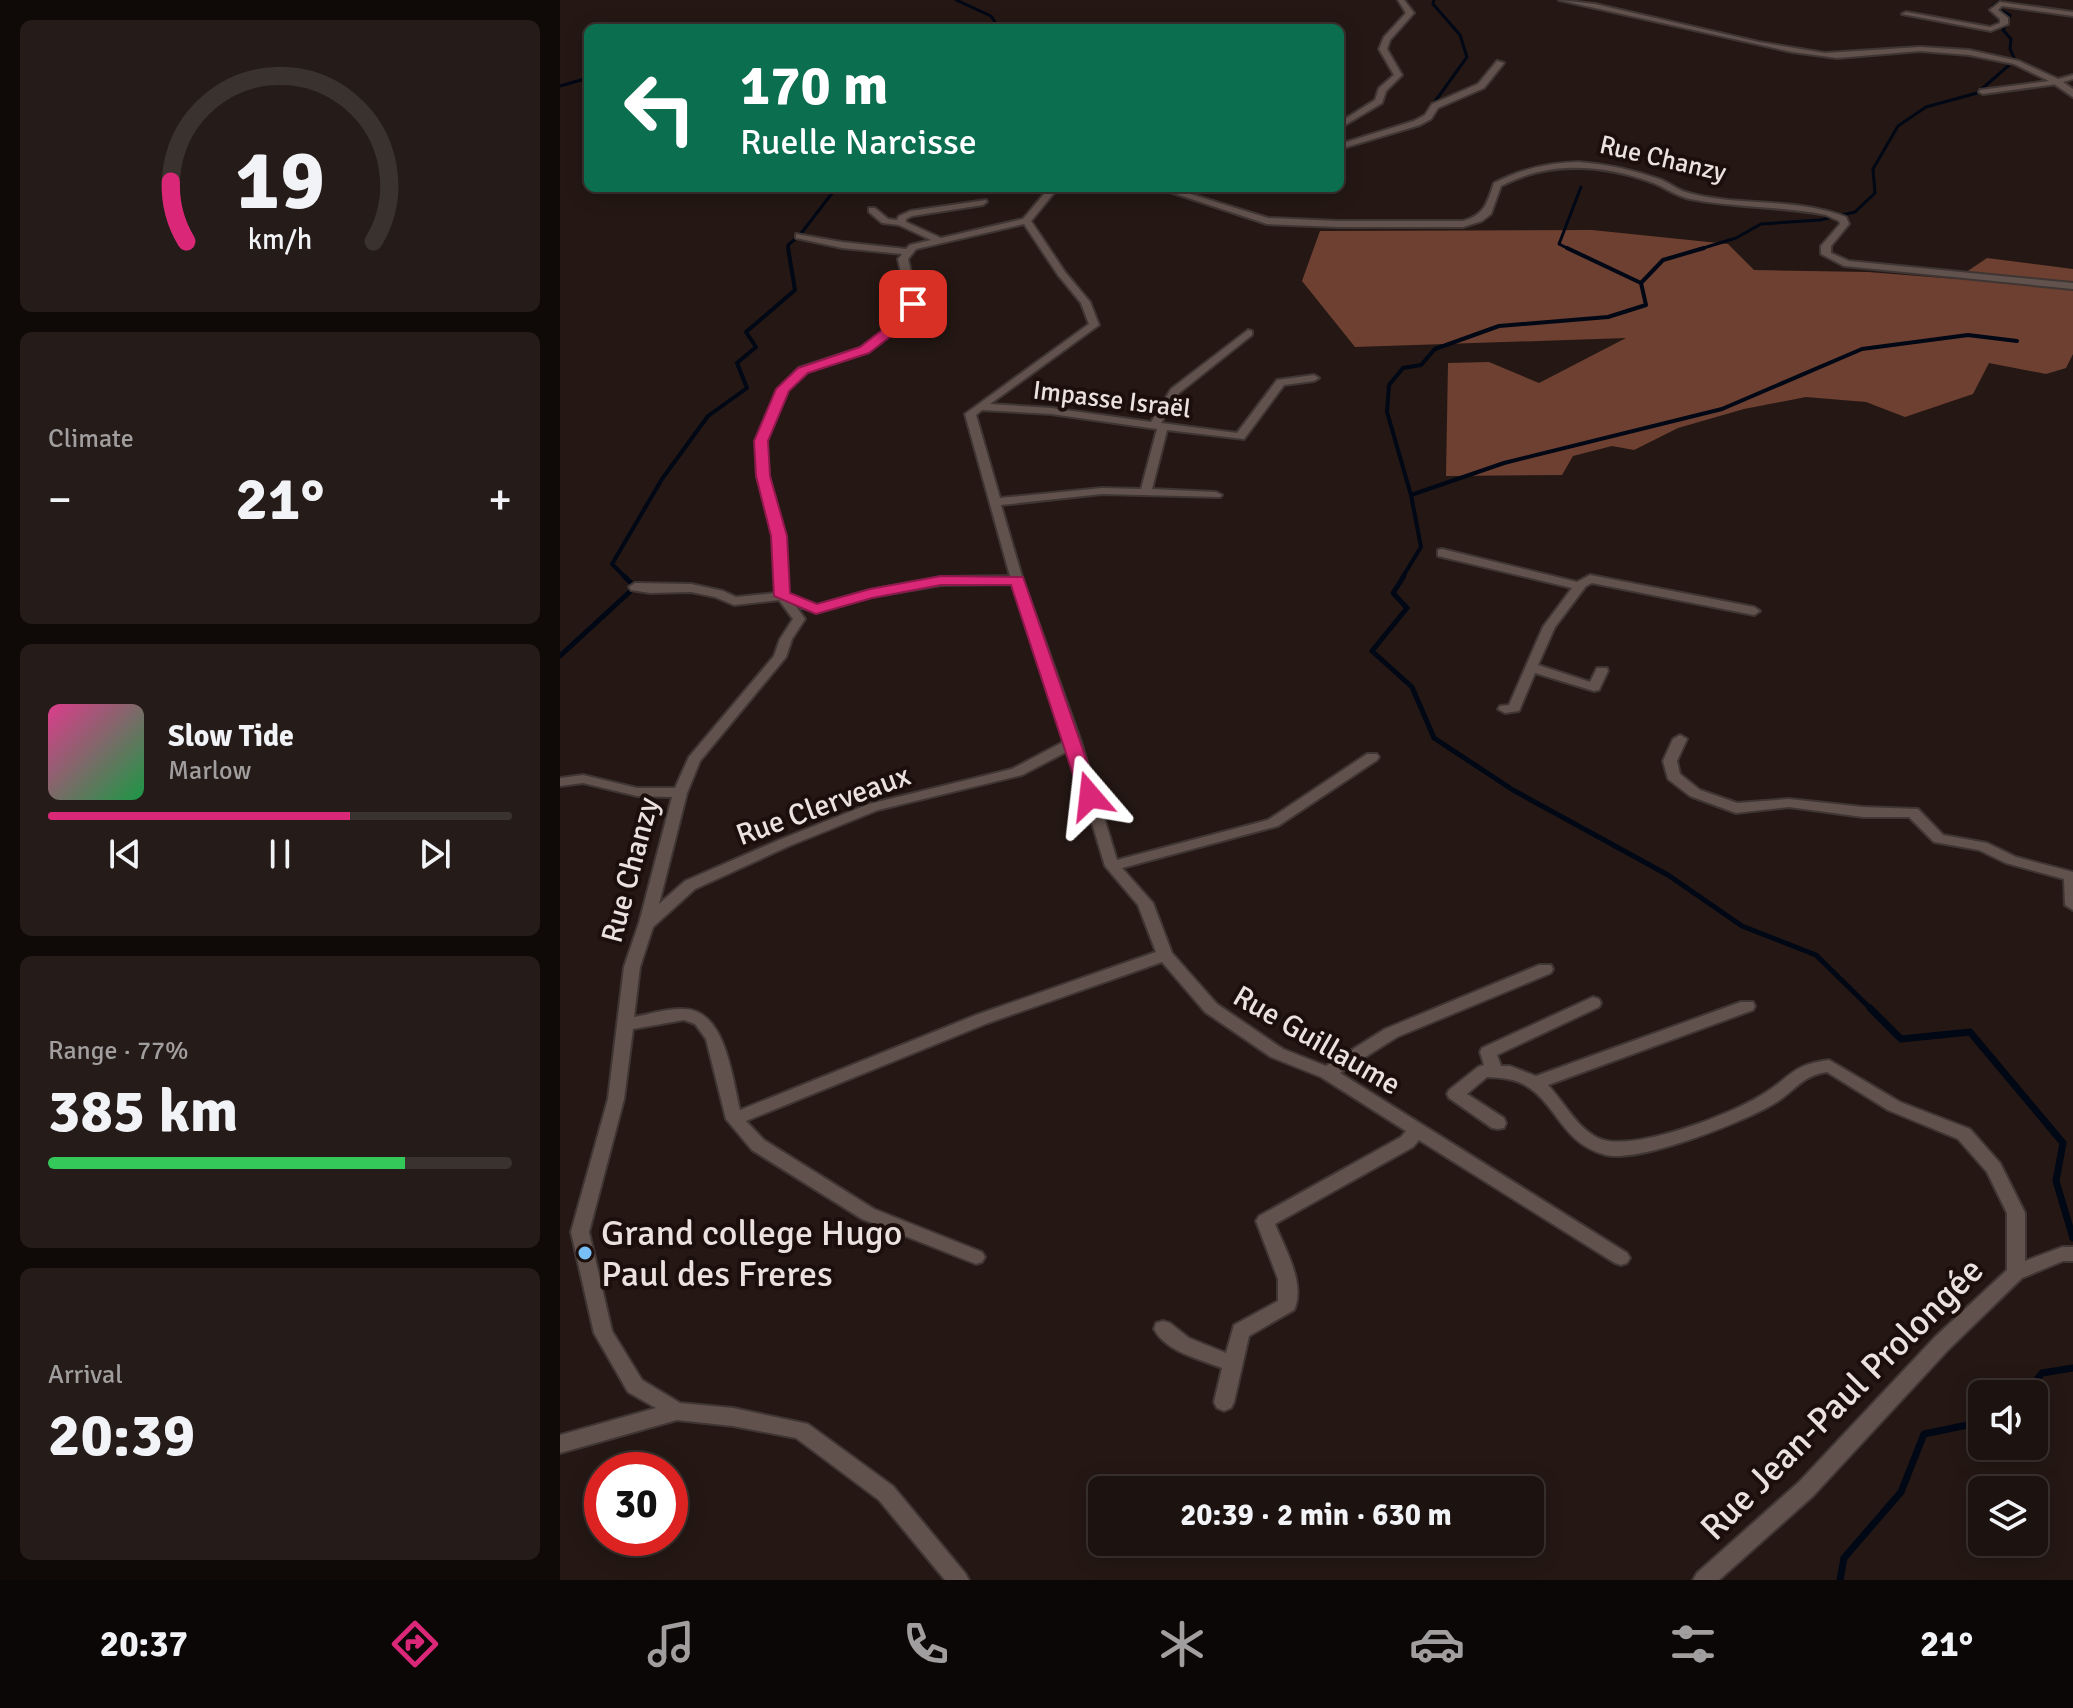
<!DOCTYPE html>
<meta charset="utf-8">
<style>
:root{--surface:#1c120f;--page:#251b18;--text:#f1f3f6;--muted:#a09e9e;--line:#3a322f;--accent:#db2777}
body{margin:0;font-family:Signika,sans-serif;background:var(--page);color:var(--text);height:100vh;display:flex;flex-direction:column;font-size:30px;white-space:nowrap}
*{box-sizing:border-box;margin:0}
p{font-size:26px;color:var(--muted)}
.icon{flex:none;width:44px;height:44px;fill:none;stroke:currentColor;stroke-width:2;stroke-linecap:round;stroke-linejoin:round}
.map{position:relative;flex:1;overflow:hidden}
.side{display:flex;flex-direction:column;gap:20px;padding:20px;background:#0f0a08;width:560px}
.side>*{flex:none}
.top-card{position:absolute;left:24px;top:24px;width:760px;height:168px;border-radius:12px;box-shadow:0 4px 20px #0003,0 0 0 2px var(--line);background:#0b6e4f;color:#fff;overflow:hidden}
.buttons{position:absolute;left:1408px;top:1380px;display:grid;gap:16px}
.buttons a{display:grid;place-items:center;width:80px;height:80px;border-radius:12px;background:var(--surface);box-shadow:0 4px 20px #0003,0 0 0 2px var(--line);font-size:40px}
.speed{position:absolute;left:24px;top:1452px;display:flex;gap:16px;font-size:40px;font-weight:700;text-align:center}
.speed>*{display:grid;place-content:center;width:104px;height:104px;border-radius:50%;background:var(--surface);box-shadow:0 4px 20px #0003,0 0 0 2px var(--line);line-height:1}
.speed .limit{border:12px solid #d22;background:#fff;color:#111}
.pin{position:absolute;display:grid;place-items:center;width:68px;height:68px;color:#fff;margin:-34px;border-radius:16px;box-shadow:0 4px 12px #0006}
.me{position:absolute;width:88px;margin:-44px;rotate:343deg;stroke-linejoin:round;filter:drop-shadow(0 0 6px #0008)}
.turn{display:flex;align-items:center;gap:28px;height:168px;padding:0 24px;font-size:36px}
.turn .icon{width:104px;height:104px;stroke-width:2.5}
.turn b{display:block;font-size:56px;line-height:68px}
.big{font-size:60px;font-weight:700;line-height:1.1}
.side .card{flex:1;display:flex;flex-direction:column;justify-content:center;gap:12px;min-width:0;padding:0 28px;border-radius:12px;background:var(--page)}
.side .dial{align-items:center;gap:0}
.dial svg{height:208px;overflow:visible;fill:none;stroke:var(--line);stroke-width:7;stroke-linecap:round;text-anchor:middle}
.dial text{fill:var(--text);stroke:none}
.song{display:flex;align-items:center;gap:24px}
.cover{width:96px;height:96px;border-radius:12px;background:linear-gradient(135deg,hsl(330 70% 55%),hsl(140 70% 35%))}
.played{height:8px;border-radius:4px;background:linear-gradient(90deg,var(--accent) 65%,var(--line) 65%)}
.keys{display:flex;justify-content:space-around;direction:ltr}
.heat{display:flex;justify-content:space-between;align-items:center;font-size:44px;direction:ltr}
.charge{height:12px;border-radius:6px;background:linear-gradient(90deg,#34c759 77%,var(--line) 0)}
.trip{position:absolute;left:528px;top:1476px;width:456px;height:80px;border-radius:12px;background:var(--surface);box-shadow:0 4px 20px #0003,0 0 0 2px var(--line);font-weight:700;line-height:80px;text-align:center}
.menu{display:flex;height:128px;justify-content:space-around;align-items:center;background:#0b0706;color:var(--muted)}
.menu .icon{width:56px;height:56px}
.menu .current{color:var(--accent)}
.menu b{font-size:36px;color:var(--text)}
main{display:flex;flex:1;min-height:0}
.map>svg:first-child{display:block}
.forest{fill:#6e4031}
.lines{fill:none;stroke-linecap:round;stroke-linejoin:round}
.stream-far3{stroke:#000715;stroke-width:3}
.stream-far2{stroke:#000715;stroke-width:4}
.stream-far1{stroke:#000715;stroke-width:5}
.stream{stroke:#000715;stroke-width:7}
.minor-casing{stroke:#3f3533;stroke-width:4}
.tertiary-casing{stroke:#3f3533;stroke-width:4}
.minor{fill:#62524d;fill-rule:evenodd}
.tertiary{fill:#62524d;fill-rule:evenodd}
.route{fill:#db2777;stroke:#8e194d;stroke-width:2}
.poi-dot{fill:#78bff7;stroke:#1c0f0b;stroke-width:3}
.labels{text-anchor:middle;stroke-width:8;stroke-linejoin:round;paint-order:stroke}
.far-street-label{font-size:26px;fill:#ebe2df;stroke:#1c0f0b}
.street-label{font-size:30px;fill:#ebe2df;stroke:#1c0f0b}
.near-poi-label{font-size:36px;fill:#ebe2df;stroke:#1c0f0b;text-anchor:start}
.near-street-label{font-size:36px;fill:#ebe2df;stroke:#1c0f0b}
</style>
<main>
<section class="side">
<div class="card dial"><svg viewBox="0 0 100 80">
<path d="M14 69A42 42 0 1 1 86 69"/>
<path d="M14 69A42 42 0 0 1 8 46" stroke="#db2777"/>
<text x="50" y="56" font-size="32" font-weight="700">19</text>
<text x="50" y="72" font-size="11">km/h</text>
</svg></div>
<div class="card"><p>Climate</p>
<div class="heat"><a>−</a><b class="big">21°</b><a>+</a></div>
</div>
<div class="card">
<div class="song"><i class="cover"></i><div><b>Slow Tide</b><p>Marlow</p></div></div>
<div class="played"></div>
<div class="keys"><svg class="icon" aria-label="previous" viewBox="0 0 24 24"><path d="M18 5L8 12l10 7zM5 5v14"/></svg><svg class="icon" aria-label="pause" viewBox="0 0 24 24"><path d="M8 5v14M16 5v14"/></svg><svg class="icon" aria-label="next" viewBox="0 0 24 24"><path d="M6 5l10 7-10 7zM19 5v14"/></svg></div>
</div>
<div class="card"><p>Range · 77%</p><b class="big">385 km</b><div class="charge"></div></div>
<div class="card"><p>Arrival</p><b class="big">20:39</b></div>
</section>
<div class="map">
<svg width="1513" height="1580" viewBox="0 0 1513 1580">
<rect width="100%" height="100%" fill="#251814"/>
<polygon class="forest" points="1032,230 1168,244 1194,270 1308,272 1396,279 1427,258 1513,269 1513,354 1506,368 1486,374 1429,363 1413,394 1345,417 1306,402 1246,397 1184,409 1118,428 1074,450 1052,446 1013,456 1002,475 886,476 888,363 929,362 979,383 1066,338 795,347 742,281 760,231"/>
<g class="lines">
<g class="stream-far3">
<polyline points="396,0 431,16 439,28"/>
<polyline points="0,86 28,78"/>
<polyline points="871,107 907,57 900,35 873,4 874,0"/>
<polyline points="229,250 228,245 239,236 276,188"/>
<polyline points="1011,250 999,244 1021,187"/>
<polyline points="1137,250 1176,238 1201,224 1260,220 1295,212 1315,193 1313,169 1338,126 1366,107 1417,93 1455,60 1450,49 1451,39 1443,30 1450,15 1433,6 1442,0"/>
</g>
<g class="stream-far2">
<polyline points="1007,248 1081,283"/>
<polyline points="851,495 944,463 1162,409 1302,349 1408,335 1457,341"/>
<polyline points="66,578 52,564 102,479 148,416 187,388 177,363 196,347 186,332 235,290 228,248"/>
<polyline points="842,578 861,547 851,495 827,412 829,385 843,368 861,365 875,349 939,326 1048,317 1086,305 1081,283 1103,260 1144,248"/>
</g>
<g class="stream-far1">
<polyline points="844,576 833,593 847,608 812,651 852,687 874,738 953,790 1108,875 1182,926 1256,955 1312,1010"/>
<polyline points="0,656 75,587 64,576"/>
</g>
<g class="stream">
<polyline points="1310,1008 1341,1039 1410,1032 1503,1143 1496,1181 1513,1238"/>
<polyline points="1466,1394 1482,1373 1513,1368"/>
<polyline points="1280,1580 1284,1558 1341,1492 1364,1434 1422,1422"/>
</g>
<g class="minor-casing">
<g id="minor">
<polygon points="838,0 844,0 854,13 830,40 827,49 842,75 826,91 822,103 780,128 780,122 815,100 819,88 834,75 819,49 824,37 846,13"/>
<polygon points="999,0 1035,4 1199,42 1265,53 1360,47 1409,50 1459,61 1498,79 1513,75 1513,79 1497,84 1423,94 1419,92 1420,90 1489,81 1454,64 1409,55 1360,51 1277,58 1232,52"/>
<polygon points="1440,2 1513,12 1513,16 1442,6 1438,10 1448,18 1448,24 1431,31 1342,14 1346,12 1430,27 1440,23 1440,19 1430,10"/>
<polygon points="937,61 944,63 924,88 878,108 871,119 860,125 780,149 780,144 854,121 865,115 872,104 918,84"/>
<path d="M1018 162C1047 164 1074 170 1102 180 1111 184 1119 191 1129 193 1181 207 1236 197 1286 217L1289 224 1271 246V253L1289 261 1513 283V289L1284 266 1261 254V246L1280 224 1279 221 1266 215C1221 206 1175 208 1130 199 1116 196 1104 187 1091 182 1040 164 989 161 941 186L931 214 922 221 903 227H778L707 224 598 188H611L708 218 778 221H903C925 215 927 203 934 183 961 169 987 163 1018 162Z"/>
<path d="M489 188H498L471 221 505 272 530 302 539 325 430 404 491 408 591 422 611 389 688 330 692 331V335L619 393 601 423 677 433 717 380 754 375 759 378 754 381 724 385 684 439 607 430 592 489 656 492 662 495 660 497 542 494 441 505 463 580 521 742 557 860 708 820 807 754H817L819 757 817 760 718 826 562 868 593 903 612 953 657 1004 723 1049 766 1066 825 1029 979 965H991L993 969 991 973 837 1037 780 1073 1067 1253 1070 1258 1067 1263 1061 1265 1055 1263 859 1140 853 1147 715 1224C725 1249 746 1284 734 1310L689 1336 674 1402 671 1408 664 1411 657 1408 654 1402 662 1368C640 1359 606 1352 594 1329L596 1323 603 1321 610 1323 629 1338 666 1353 674 1325 718 1301V1279L696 1221 699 1216 841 1137 846 1131 761 1077 711 1057 645 1012 602 962 428 1023 186 1121 204 1140 314 1209 422 1252 425 1257 422 1262 416 1264 302 1219 192 1150 166 1119 146 1039 135 1024 124 1020 73 1029 64 1099 29 1232 52 1331 82 1380 120 1403 173 1408 248 1424 333 1486 405 1573 409 1580H385L319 1500 236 1438 173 1426 117 1420 0 1453V1435L96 1408 68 1392 34 1333 11 1232 48 1099 64 967 79 923 112 797 77 796 23 783 0 786V778L23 775 77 788H115L129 757 214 656 220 639 233 619 219 600 174 605 155 597 131 592 90 593 71 590 69 587 75 583 131 584 163 591 176 597 216 593 213 536 197 476 196 441 218 389 239 368 300 348 337 321 348 304 338 259 342 254 282 248 236 238V234L282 242 346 249 350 245 371 240 339 225 322 223 309 212V208H315L328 219 337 220 339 216 350 211 426 200 427 202 423 205 352 216 346 219V222L381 238 463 219ZM464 224 498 275 521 303 529 324 405 414 450 576 381 577 310 590 257 605 228 594 225 536 209 476 206 441 228 390 247 372 308 352 343 325 358 304 348 259 356 249ZM422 410 491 414 597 429 581 489 542 488 440 498 416 415ZM452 584 507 740 452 769 309 804 219 840 125 881 99 904 127 793 140 761 226 657 232 639 245 619 235 605 256 613 311 597 381 585ZM510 750 545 866 578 905 596 952 416 1015 180 1110C172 1078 166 1009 123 1009 108 1008 90 1014 74 1017L80 967 93 927 135 889 229 846 318 810 462 775Z"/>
<polygon points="882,549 1017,582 1030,575 1194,607 1200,611 1194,615 1032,583 1026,586 995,627 978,665 1030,682 1037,668 1047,668 1048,671 1039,690 1034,691 975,673 959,711 945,713 938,709 940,706 949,705 983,627 1012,588 878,556 878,550"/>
<polygon points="1120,735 1127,739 1117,761 1120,774 1140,790 1177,803 1229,799 1303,807 1358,809 1383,835 1427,843 1456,857 1513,872 1513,910 1505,905 1504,879 1446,863 1419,850 1374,842 1349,817 1303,817 1229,807 1176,813 1130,796 1108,779 1103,761 1113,739"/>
<path d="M1033 997 1039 999 1041 1003 1039 1007 937 1055 941 1066H950L976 1076 1181 1002H1193L1195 1006 1193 1010 988 1085C1004 1102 1016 1127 1038 1138 1071 1154 1175 1113 1205 1093 1233 1075 1232 1065 1269 1060L1340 1102 1410 1129 1440 1163 1465 1213V1261L1502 1247H1513V1261H1503L1462 1278 1389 1349 1253 1496 1159 1580H1133L1137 1573 1239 1482 1375 1337 1447 1270V1213L1427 1172 1398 1139 1328 1110 1267 1072C1241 1076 1235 1091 1215 1103 1184 1122 1080 1163 1046 1155 1000 1143 998 1103 963 1084 952 1078 940 1078 927 1077L907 1094 944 1118 946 1123 944 1128 938 1129 932 1128 889 1098 887 1094 889 1090 918 1067 924 1065 920 1052 922 1048Z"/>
</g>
</g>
<g class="tertiary-casing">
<polygon id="tertiary" points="1494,80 1500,80 1513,89 1513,97 1494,84"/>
</g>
<use href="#minor" class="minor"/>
<use href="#tertiary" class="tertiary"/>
</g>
<polygon class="route" points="349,302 359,304 344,326 309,353 248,373 229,391 208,441 210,476 227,536 230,593 257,604 310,589 381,576 463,577 539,796 536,800 530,802 520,796 451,585 381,585 312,598 256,614 214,596 211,536 196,476 194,441 216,389 238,368 300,347 335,320"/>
<circle class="poi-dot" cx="25" cy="1253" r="8"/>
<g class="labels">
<g class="far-street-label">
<text transform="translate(1103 158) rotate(13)" y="9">Rue Chanzy</text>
<text transform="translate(552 399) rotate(7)" y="9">Impasse Israël</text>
</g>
<g class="street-label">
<text transform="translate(263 805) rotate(-20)" y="10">Rue Clerveaux</text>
<text transform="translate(70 870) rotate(-75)" y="10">Rue Chanzy</text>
<text transform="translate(757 1040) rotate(30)" y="10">Rue Guillaume</text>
</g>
<g class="near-poi-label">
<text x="41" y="1245">Grand college Hugo<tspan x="41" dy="41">Paul des Freres</tspan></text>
</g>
<g class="near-street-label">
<text transform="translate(1281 1398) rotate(-45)" y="13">Rue Jean-Paul Prolongée</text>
</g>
</g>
</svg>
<div class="buttons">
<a><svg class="icon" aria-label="sound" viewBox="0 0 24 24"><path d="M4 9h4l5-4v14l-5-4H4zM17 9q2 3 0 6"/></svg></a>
<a><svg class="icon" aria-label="layers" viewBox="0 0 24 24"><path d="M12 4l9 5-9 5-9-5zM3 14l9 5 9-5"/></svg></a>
</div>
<div class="speed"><div class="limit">30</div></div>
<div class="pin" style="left:353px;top:304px;background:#d93025"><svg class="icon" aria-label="arrive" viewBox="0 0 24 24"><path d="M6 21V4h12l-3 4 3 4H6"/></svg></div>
<svg class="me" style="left:530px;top:796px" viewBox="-20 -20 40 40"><path d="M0-17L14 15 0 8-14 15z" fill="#db2777" stroke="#fff" stroke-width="4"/></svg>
<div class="trip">20:39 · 2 min · 630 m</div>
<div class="top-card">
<div class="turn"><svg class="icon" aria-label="left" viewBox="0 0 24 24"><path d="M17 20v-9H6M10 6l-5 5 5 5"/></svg><div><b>170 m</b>Ruelle Narcisse</div></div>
</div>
</div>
</main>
<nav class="menu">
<b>20:37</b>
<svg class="icon current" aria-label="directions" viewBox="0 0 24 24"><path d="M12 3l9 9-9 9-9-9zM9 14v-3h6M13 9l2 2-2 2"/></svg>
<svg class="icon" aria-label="music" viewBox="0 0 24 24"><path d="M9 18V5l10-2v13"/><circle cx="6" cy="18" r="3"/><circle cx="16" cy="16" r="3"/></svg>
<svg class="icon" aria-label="phone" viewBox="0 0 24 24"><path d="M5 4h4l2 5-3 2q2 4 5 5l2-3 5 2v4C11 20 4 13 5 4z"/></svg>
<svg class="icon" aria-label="climate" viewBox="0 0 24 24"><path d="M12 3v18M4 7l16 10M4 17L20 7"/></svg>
<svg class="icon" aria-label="car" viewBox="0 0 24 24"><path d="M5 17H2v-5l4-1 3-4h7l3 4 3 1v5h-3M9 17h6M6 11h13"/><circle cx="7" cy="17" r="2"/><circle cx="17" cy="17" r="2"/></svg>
<svg class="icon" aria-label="filters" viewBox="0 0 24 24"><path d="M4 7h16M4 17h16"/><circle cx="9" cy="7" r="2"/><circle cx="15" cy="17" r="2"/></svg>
<b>21°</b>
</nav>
